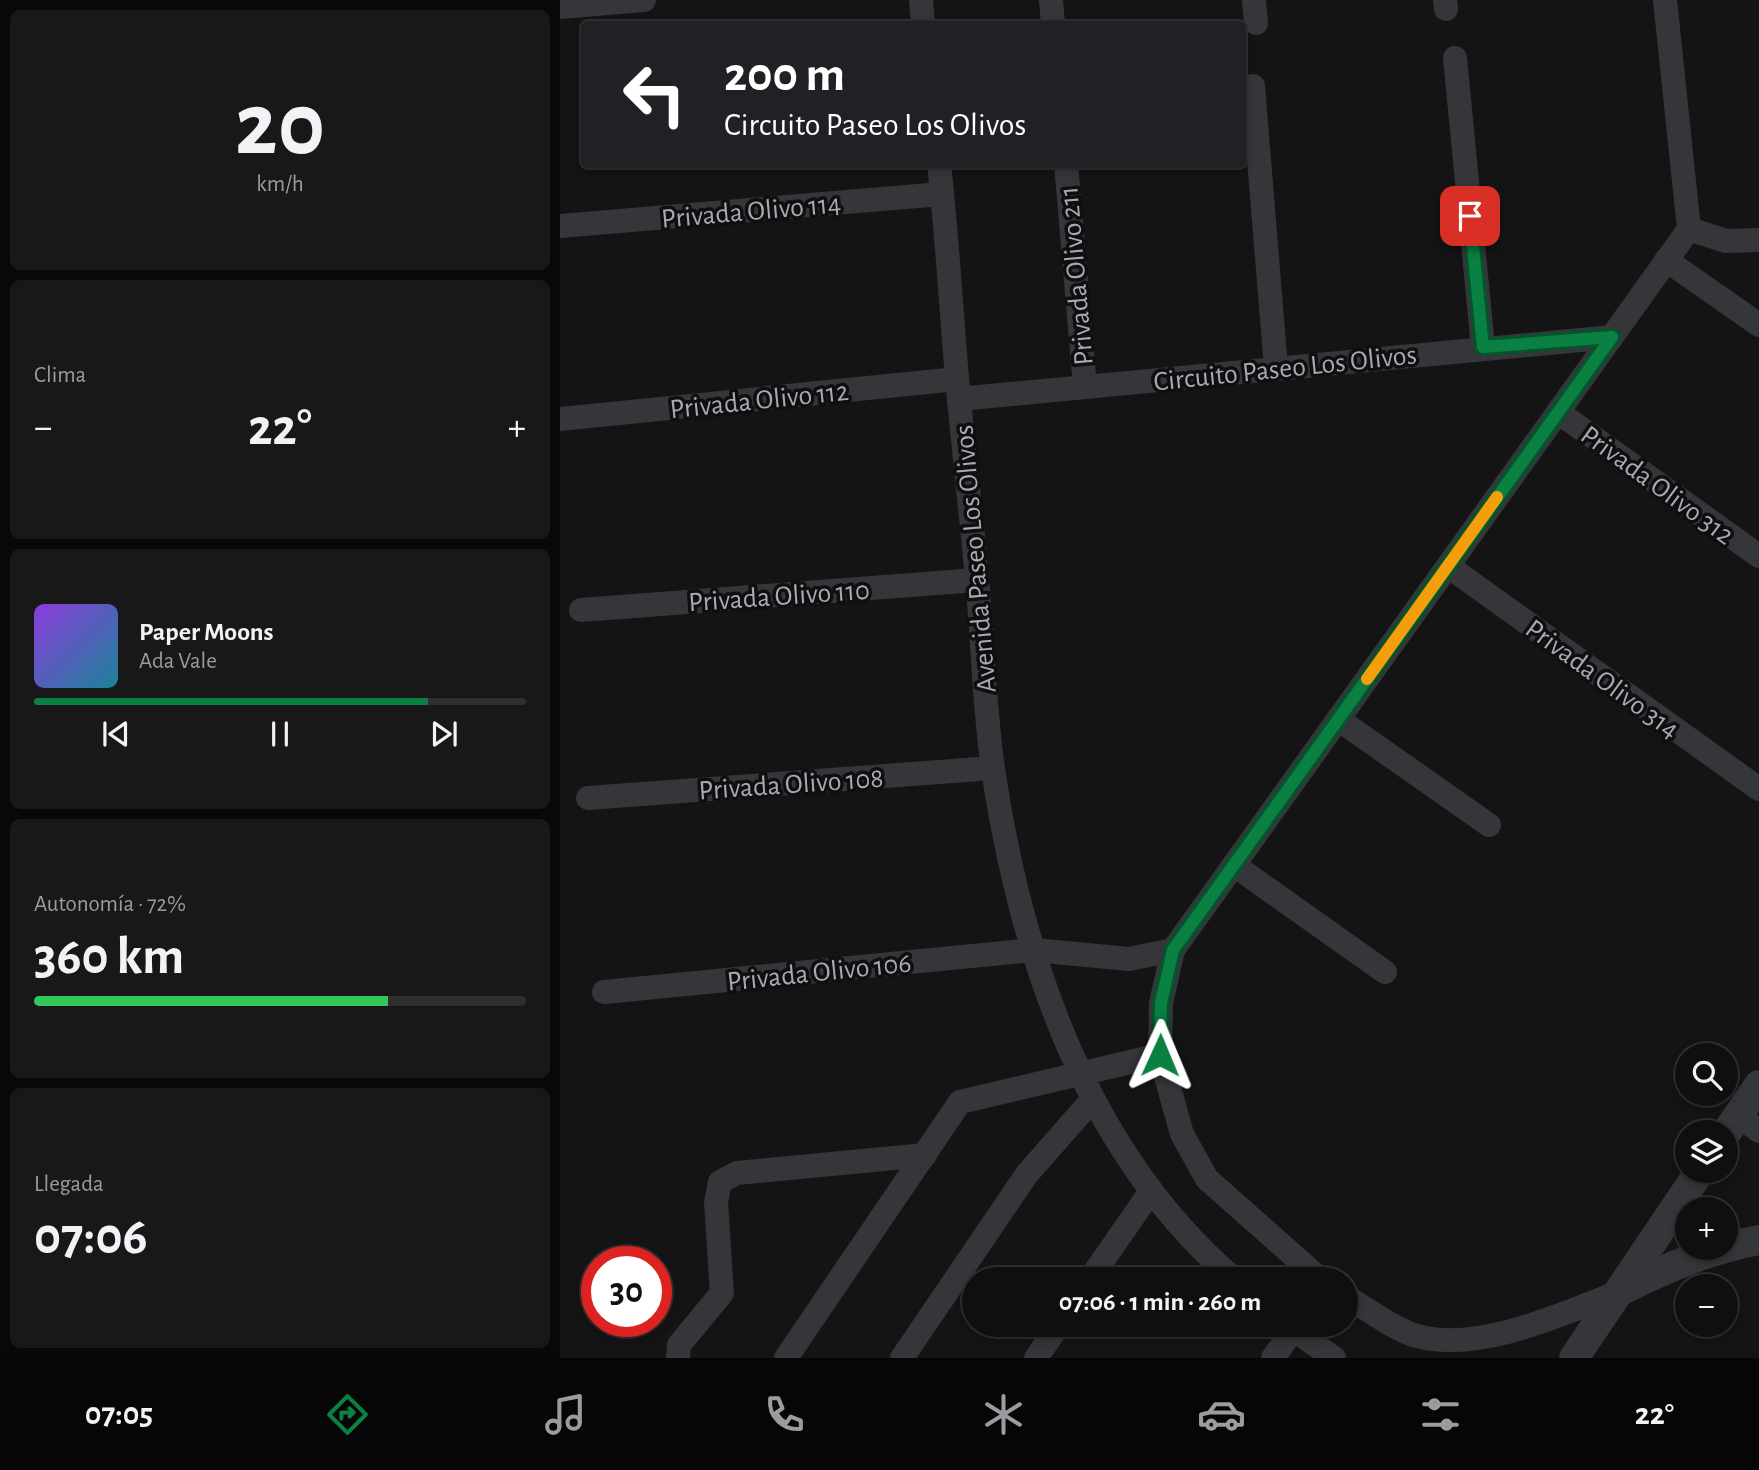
<!DOCTYPE html>
<html lang="es">
<meta charset="utf-8">
<style>
:root{--surface:#0f0f10;--page:#181819;--text:#f1f3f6;--muted:#9b9c9f;--line:#2f2f30;--accent:#0b8043}
body{margin:0;font-family:"Alegreya Sans",sans-serif;background:var(--page);color:var(--text);height:100vh;display:flex;flex-direction:column;font-size:26px;white-space:nowrap}
*{box-sizing:border-box;margin:0}
p{font-size:23px;color:var(--muted)}
.icon{flex:none;width:38px;height:38px;fill:none;stroke:currentColor;stroke-width:2;stroke-linecap:round;stroke-linejoin:round}
.map{position:relative;flex:1;overflow:hidden}
.sheet{display:flex;flex-direction:column;gap:10px;padding:10px;background:#080809;width:560px}
.sheet>*{flex:none}
.banner{position:absolute;left:21px;top:21px;width:665px;height:147px;border-radius:7px;box-shadow:0 4px 10px #0003,0 0 0 2px var(--line);background:#202124;color:#fff;overflow:hidden}
.tools{position:absolute;left:1115px;top:1043px;display:grid;gap:14px}
.tools a{display:grid;place-items:center;width:63px;height:63px;border-radius:50%;background:var(--surface);box-shadow:0 4px 10px #0003,0 0 0 2px var(--line);font-size:35px}
.speed{position:absolute;left:21px;top:1246px;display:flex;gap:14px;font-size:35px;font-weight:700;text-align:center}
.speed>*{display:grid;place-content:center;width:91px;height:91px;border-radius:50%;background:var(--surface);box-shadow:0 4px 10px #0003,0 0 0 2px var(--line);line-height:1}
.speed .limit{border:10px solid #d22;background:#fff;color:#111}
.pin{position:absolute;display:grid;place-items:center;width:60px;height:60px;color:#fff;margin:-30px;border-radius:14px;box-shadow:0 4px 10px #0006}
.me{position:absolute;width:77px;margin:-38px;rotate:1deg;stroke-linejoin:round;filter:drop-shadow(0 0 5px #0008)}
.turn{display:flex;align-items:center;gap:24px;height:147px;padding:0 28px;font-size:32px}
.turn .icon{width:91px;height:91px;stroke-width:2.5}
.turn b{display:block;font-size:49px;line-height:60px}
.big{font-size:52px;font-weight:700;line-height:1.1}
.sheet .card{flex:1;display:flex;flex-direction:column;justify-content:center;gap:10px;min-width:0;padding:0 24px;border-radius:10px;background:var(--page)}
.sheet .dial{align-items:center;gap:0}
.dial b{font-size:91px;line-height:1}
.song{display:flex;align-items:center;gap:21px}
.cover{width:84px;height:84px;border-radius:10px;background:linear-gradient(135deg,hsl(270 70% 55%),hsl(190 70% 35%))}
.played{height:7px;border-radius:4px;background:linear-gradient(90deg,var(--accent) 80%,var(--line) 80%)}
.keys{display:flex;justify-content:space-around;direction:ltr}
.heat{display:flex;justify-content:space-between;align-items:center;font-size:38px;direction:ltr}
.charge{height:10px;border-radius:5px;background:linear-gradient(90deg,#34c759 72%,var(--line) 0)}
.trip{position:absolute;left:402px;top:1267px;width:396px;height:70px;border-radius:35px;background:var(--surface);box-shadow:0 4px 10px #0003,0 0 0 2px var(--line);font-weight:700;line-height:70px;text-align:center}
.tabs{display:flex;height:112px;justify-content:space-around;align-items:center;background:#060606;color:var(--muted)}
.tabs .icon{width:49px;height:49px}
.tabs .current{color:var(--accent)}
.tabs b{font-size:32px;color:var(--text)}
main{display:flex;flex:1;min-height:0}
.map>svg:first-child{display:block}
.lines{fill:none;stroke-linecap:round;stroke-linejoin:round}
.minor{stroke:#35363a;stroke-width:24}
.tertiary{stroke:#35363a;stroke-width:30}
.route-casing{stroke:#07532c;stroke-width:18}
.route{stroke:#0b8043;stroke-width:12}
.slow{stroke:#f59e0b;stroke-width:12}
.labels{text-anchor:middle;stroke-width:7;stroke-linejoin:round;paint-order:stroke}
.street-label{font-size:28px;fill:#a7aab4;stroke:#0f0f10}
</style>
<main>
<section class="sheet">
<div class="card dial"><b>20</b><p>km/h</p></div>
<div class="card"><p>Clima</p>
<div class="heat"><a>−</a><b class="big">22°</b><a>+</a></div>
</div>
<div class="card">
<div class="song"><i class="cover"></i><div><b>Paper Moons</b><p>Ada Vale</p></div></div>
<div class="played"></div>
<div class="keys"><svg class="icon" aria-label="previous" viewBox="0 0 24 24"><path d="M18 5L8 12l10 7zM5 5v14"/></svg><svg class="icon" aria-label="pause" viewBox="0 0 24 24"><path d="M8 5v14M16 5v14"/></svg><svg class="icon" aria-label="next" viewBox="0 0 24 24"><path d="M6 5l10 7-10 7zM19 5v14"/></svg></div>
</div>
<div class="card"><p>Autonomía · 72%</p><b class="big">360 km</b><div class="charge"></div></div>
<div class="card"><p>Llegada</p><b class="big">07:06</b></div>
</section>
<div class="map">
<svg width="1199" height="1358" viewBox="0 0 1199 1358">
<rect width="100%" height="100%" fill="#141415"/>
<g class="lines">
<g class="minor">
<polyline points="361,0 363,24"/>
<polyline points="491,0 493,24"/>
<polyline points="694,0 696,23"/>
<polyline points="885,0 886,9"/>
<polyline points="0,7 84,0"/>
<polyline points="895,58 923,347"/>
<polyline points="693,86 716,368"/>
<path d="M379 164C387 235 391 307 397 378 403 445 411 512 417 579 423 642 424 706 433 769 461 957 526 1152 674 1279"/>
<polyline points="506,164 525,387"/>
<polyline points="0,226 382,194"/>
<polyline points="1129,229 1166,241 1199,240"/>
<polyline points="1106,260 1199,325"/>
<polyline points="399,399 1052,337"/>
<polyline points="998,412 1199,556"/>
<polyline points="0,419 397,379"/>
<polyline points="888,566 1199,789"/>
<polyline points="21,610 417,580"/>
<polyline points="778,719 929,825"/>
<polyline points="28,798 433,768"/>
<polyline points="674,865 825,972"/>
<polyline points="44,992 474,950 569,959 613,950"/>
<polyline points="1178,1115 1199,1131"/>
<polyline points="530,1279 591,1191"/>
<polyline points="760,1279 647,1179 622,1134 600,1055 601,1003 613,950 1129,229 1105,0"/>
<path d="M786 1297C808 1309 833 1329 857 1336 918 1353 1002 1314 1059 1292"/>
<polyline points="727,1325 774,1358"/>
<polyline points="118,1358 119,1345 162,1293 156,1202 160,1182 177,1173 365,1155"/>
<polyline points="226,1358 400,1102 600,1055"/>
<polyline points="342,1358 467,1174 533,1099"/>
<polyline points="476,1358 499,1325"/>
<polyline points="713,1358 733,1330"/>
</g>
<g class="tertiary">
<polyline points="1166,1133 1199,1085"/>
<path d="M1062 1290C1106 1268 1150 1249 1199 1240"/>
<polyline points="1014,1358 1140,1171"/>
</g>
</g>
<g class="lines">
<g class="route-casing">
<polyline id="route" points="600,1055 601,1003 613,950 1052,337 923,347 910,216"/>
</g>
<use href="#route" class="route"/>
<polyline class="slow" points="807,679 937,497"/>
</g>
<g class="labels">
<g class="street-label">
<text transform="translate(191 210) rotate(-5)" y="10">Privada Olivo 114</text>
<text transform="translate(515 276) rotate(-95)" y="10">Privada Olivo 211</text>
<text transform="translate(725 367) rotate(-6)" y="10">Circuito Paseo Los Olivos</text>
<text transform="translate(199 399) rotate(-6)" y="10">Privada Olivo 112</text>
<text transform="translate(1098 484) rotate(36)" y="10">Privada Olivo 312</text>
<text transform="translate(414 559) rotate(-95)" y="10">Avenida Paseo Los Olivos</text>
<text transform="translate(219 595) rotate(-4)" y="10">Privada Olivo 110</text>
<text transform="translate(1043 678) rotate(36)" y="10">Privada Olivo 314</text>
<text transform="translate(231 783) rotate(-4)" y="10">Privada Olivo 108</text>
<text transform="translate(259 971) rotate(-6)" y="10">Privada Olivo 106</text>
</g>
</g>
</svg>
<div class="tools">
<a><svg class="icon" aria-label="search" viewBox="0 0 24 24"><circle cx="10" cy="10" r="6"/><path d="M15 15l6 6"/></svg></a>
<a><svg class="icon" aria-label="layers" viewBox="0 0 24 24"><path d="M12 4l9 5-9 5-9-5zM3 14l9 5 9-5"/></svg></a>
<a>+</a>
<a>−</a>
</div>
<div class="speed"><div class="limit">30</div></div>
<div class="pin" style="left:910px;top:216px;background:#d93025"><svg class="icon" aria-label="arrive" viewBox="0 0 24 24"><path d="M6 21V4h12l-3 4 3 4H6"/></svg></div>
<svg class="me" style="left:600px;top:1055px" viewBox="-20 -20 40 40"><path d="M0-17L14 15 0 8-14 15z" fill="#0b8043" stroke="#fff" stroke-width="4"/></svg>
<div class="trip">07:06 · 1 min · 260 m</div>
<div class="banner">
<div class="turn"><svg class="icon" aria-label="left" viewBox="0 0 24 24"><path d="M17 20v-9H6M10 6l-5 5 5 5"/></svg><div><b>200 m</b>Circuito Paseo Los Olivos</div></div>
</div>
</div>
</main>
<nav class="tabs">
<b>07:05</b>
<svg class="icon current" aria-label="directions" viewBox="0 0 24 24"><path d="M12 3l9 9-9 9-9-9zM9 14v-3h6M13 9l2 2-2 2"/></svg>
<svg class="icon" aria-label="music" viewBox="0 0 24 24"><path d="M9 18V5l10-2v13"/><circle cx="6" cy="18" r="3"/><circle cx="16" cy="16" r="3"/></svg>
<svg class="icon" aria-label="phone" viewBox="0 0 24 24"><path d="M5 4h4l2 5-3 2q2 4 5 5l2-3 5 2v4C11 20 4 13 5 4z"/></svg>
<svg class="icon" aria-label="climate" viewBox="0 0 24 24"><path d="M12 3v18M4 7l16 10M4 17L20 7"/></svg>
<svg class="icon" aria-label="car" viewBox="0 0 24 24"><path d="M5 17H2v-5l4-1 3-4h7l3 4 3 1v5h-3M9 17h6M6 11h13"/><circle cx="7" cy="17" r="2"/><circle cx="17" cy="17" r="2"/></svg>
<svg class="icon" aria-label="filters" viewBox="0 0 24 24"><path d="M4 7h16M4 17h16"/><circle cx="9" cy="7" r="2"/><circle cx="15" cy="17" r="2"/></svg>
<b>22°</b>
</nav>
